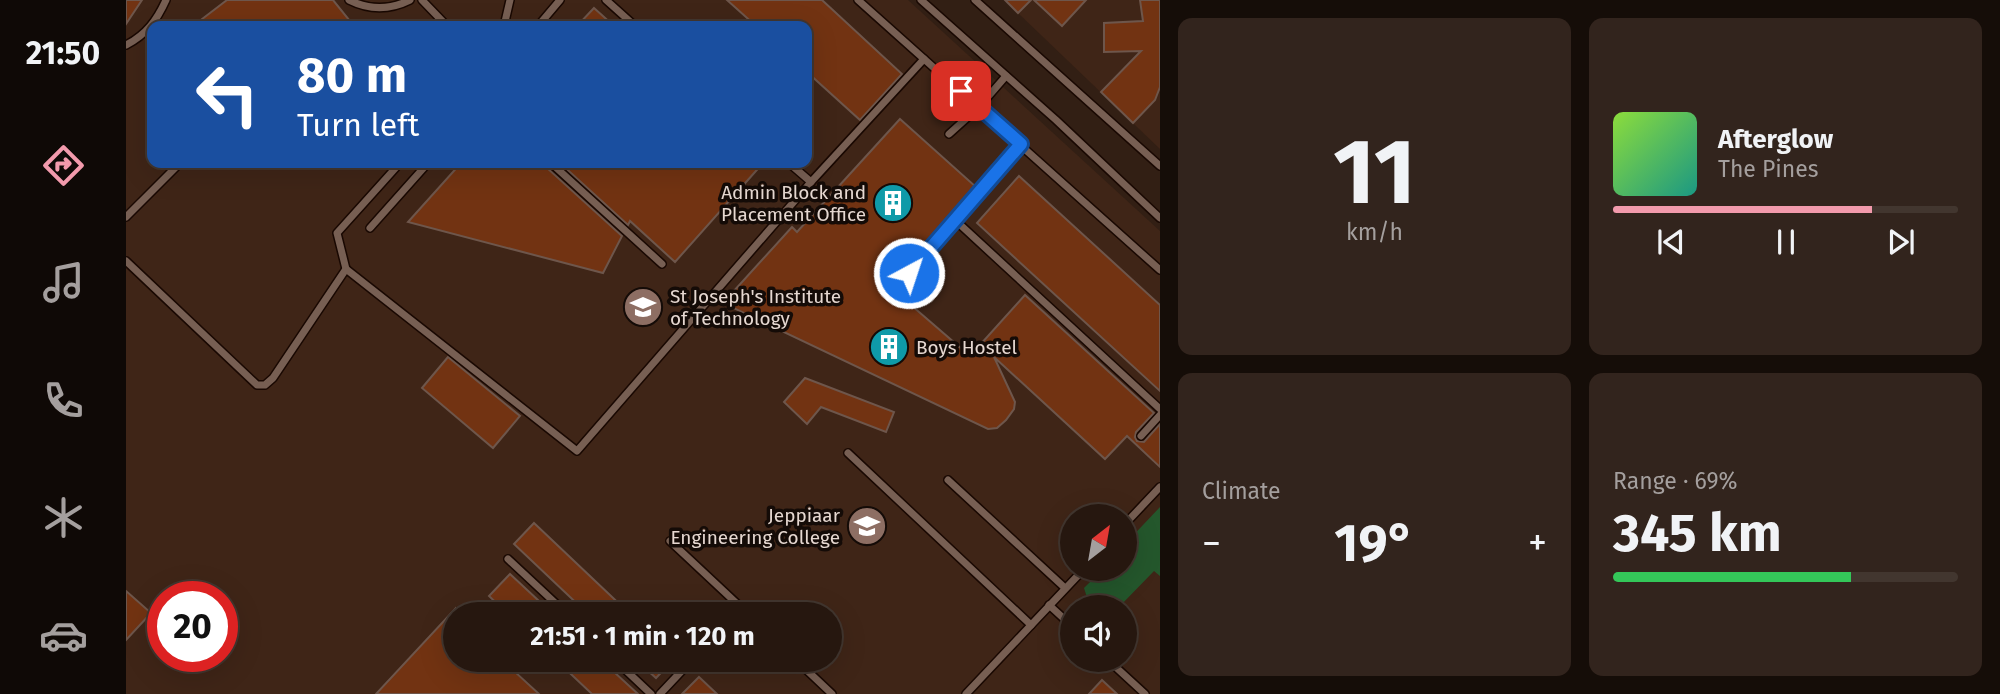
<!DOCTYPE html>
<meta charset="utf-8">
<style>
:root{--surface:#26170f;--page:#32241d;--text:#f1f3f6;--muted:#a49f9e;--line:#42362f;--accent:#f29aac}
body{margin:0;font-family:"Fira Sans",sans-serif;background:var(--page);color:var(--text);height:100vh;display:flex;flex-direction:column;font-size:26px;white-space:nowrap}
*{box-sizing:border-box;margin:0}
p{font-size:23px;color:var(--muted)}
.icon{flex:none;width:38px;height:38px;fill:none;stroke:currentColor;stroke-width:2;stroke-linecap:round;stroke-linejoin:round}
.map{position:relative;flex:1;overflow:hidden}
.panel{display:flex;flex-direction:column;gap:18px;padding:18px;background:#150d08;width:840px}
.panel>*{flex:none}
.hud{position:absolute;left:21px;top:21px;width:665px;height:147px;border-radius:14px;box-shadow:0 7px 28px #0002,0 0 0 2px var(--line);background:#1a4fa0;color:#fff;overflow:hidden}
.needle{width:46px;rotate:31deg}
.tools{position:absolute;left:934px;top:504px;display:grid;gap:14px}
.tools a{display:grid;place-items:center;width:77px;height:77px;border-radius:50%;background:var(--surface);box-shadow:0 7px 28px #0002,0 0 0 2px var(--line);font-size:35px}
.speed{position:absolute;left:21px;top:581px;display:flex;gap:14px;font-size:35px;font-weight:700;text-align:center}
.speed>*{display:grid;place-content:center;width:91px;height:91px;border-radius:50%;background:var(--surface);box-shadow:0 7px 28px #0002,0 0 0 2px var(--line);line-height:1}
.speed .limit{border:10px solid #d22;background:#fff;color:#111}
.pin{position:absolute;display:grid;place-items:center;width:60px;height:60px;color:#fff;margin:-30px;border-radius:14px;box-shadow:0 4px 10px #0006}
.me{position:absolute;width:77px;margin:-38px;rotate:40deg;stroke-linejoin:round;filter:drop-shadow(0 0 5px #0008)}
.turn{display:flex;align-items:center;gap:24px;height:147px;padding:0 35px;font-size:32px}
.turn .icon{width:91px;height:91px;stroke-width:2.5}
.turn b{display:block;font-size:49px;line-height:60px}
.big{font-size:52px;font-weight:700;line-height:1.1}
.panel .tile{flex:1;display:flex;flex-direction:column;justify-content:center;gap:10px;min-width:0;padding:0 24px;border-radius:14px;background:var(--page)}
.panel .dial{align-items:center;gap:0}
.dial b{font-size:91px;line-height:1}
.song{display:flex;align-items:center;gap:21px}
.cover{width:84px;height:84px;border-radius:10px;background:linear-gradient(135deg,hsl(90 70% 55%),hsl(170 70% 35%))}
.played{height:7px;border-radius:4px;background:linear-gradient(90deg,var(--accent) 75%,var(--line) 75%)}
.keys{display:flex;justify-content:space-around;direction:ltr}
.heat{display:flex;justify-content:space-between;align-items:center;font-size:38px;direction:ltr}
.charge{height:10px;border-radius:5px;background:linear-gradient(90deg,#34c759 69%,var(--line) 0)}
.panel .tiles{flex:1;display:grid;gap:18px;grid-template-columns:repeat(2,1fr)}
.trip{position:absolute;left:317px;top:602px;width:399px;height:70px;border-radius:35px;background:var(--surface);box-shadow:0 7px 28px #0002,0 0 0 2px var(--line);font-weight:700;line-height:70px;text-align:center}
main{display:flex;flex:1;min-height:0}
.tabs{display:flex;flex-direction:column;width:126px;justify-content:space-around;align-items:center;background:#0f0906;color:var(--muted)}
.tabs .icon{width:49px;height:49px}
.tabs .current{color:var(--accent)}
.tabs b{font-size:32px;color:var(--text)}
.map>svg:first-child{display:block}
.built{fill:#3f2517;fill-rule:evenodd}
.green{fill:#24572c}
.building{fill:#723312;stroke:#6e564b;stroke-width:2}
.lines{fill:none;stroke-linecap:round;stroke-linejoin:round}
.service-casing{stroke:#190802;stroke-width:10}
.service{stroke:#775f53;stroke-width:7}
.route-casing{stroke:#114b97;stroke-width:18}
.route{stroke:#1a73e8;stroke-width:12}
.labels{text-anchor:middle;stroke-width:7;stroke-linejoin:round;paint-order:stroke}
.poi-label{font-size:19px;fill:#e6d8d1;stroke:#140b07;text-anchor:end}
</style>
<main>
<nav class="tabs">
<b>21:50</b>
<svg class="icon current" aria-label="directions" viewBox="0 0 24 24"><path d="M12 3l9 9-9 9-9-9zM9 14v-3h6M13 9l2 2-2 2"/></svg>
<svg class="icon" aria-label="music" viewBox="0 0 24 24"><path d="M9 18V5l10-2v13"/><circle cx="6" cy="18" r="3"/><circle cx="16" cy="16" r="3"/></svg>
<svg class="icon" aria-label="phone" viewBox="0 0 24 24"><path d="M5 4h4l2 5-3 2q2 4 5 5l2-3 5 2v4C11 20 4 13 5 4z"/></svg>
<svg class="icon" aria-label="climate" viewBox="0 0 24 24"><path d="M12 3v18M4 7l16 10M4 17L20 7"/></svg>
<svg class="icon" aria-label="car" viewBox="0 0 24 24"><path d="M5 17H2v-5l4-1 3-4h7l3 4 3 1v5h-3M9 17h6M6 11h13"/><circle cx="7" cy="17" r="2"/><circle cx="17" cy="17" r="2"/></svg>
</nav>
<div class="map">
<svg width="1034" height="694" viewBox="0 0 1034 694">
<rect width="100%" height="100%" fill="#321f14"/>
<g class="built">
<path d="M0 0H782L1034 231V694H0ZM26 26H681V163H26ZM947 516H999V569H947ZM37 597H96V656H37ZM947 607H999V660H947ZM329 614H704V660H329Z"/>
<polygon points="879,0 1034,0 1034,149 892,13"/>
</g>
<polygon class="green" points="1034,507 1034,576 1028,571 993,607 964,607 958,588 977,569 999,569 999,544"/>
<g class="building">
<polygon points="0,0 16,0 0,24"/>
<polygon points="101,0 207,0 228,26 67,26"/>
<polygon points="601,0 696,0 776,74 734,120 681,72 681,26 630,26"/>
<polygon points="879,0 905,0 892,13"/>
<polygon points="908,0 960,0 936,26"/>
<polygon points="1014,0 1034,0 1034,87 1029,100 1007,123 975,92 1015,51 978,52 978,23 1017,21"/>
<polygon points="468,8 488,26 451,26"/>
<polygon points="774,119 850,187 775,272 783,280 771,293 844,356 899,295 1028,413 1010,432 1009,437 1011,441 1018,442 1034,424 1034,467 1001,436 979,459 868,357 889,402 888,409 880,420 871,428 862,429 597,303 666,227 671,232"/>
<polygon points="335,163 419,163 421,168 496,236 477,273 282,222"/>
<polygon points="434,163 637,163 549,262 504,221 502,225"/>
<polygon points="893,176 1034,305 1034,391 851,223"/>
<polygon points="322,357 394,416 367,448 296,388"/>
<polygon points="679,378 768,412 760,432 695,407 681,424 658,402"/>
<polygon points="408,523 504,614 462,614 388,544"/>
<polygon points="384,574 427,614 382,614 363,596"/>
<polygon points="0,591 25,613 0,640"/>
<polygon points="329,609 329,660 376,660 413,694 250,694"/>
<polygon points="430,660 475,660 512,694 466,694"/>
<polygon points="510,660 547,660 530,678"/>
<polygon points="573,677 591,694 556,694"/>
<polygon points="976,680 991,694 963,694"/>
</g>
<g class="lines">
<g class="service-casing">
<g id="service">
<path d="M223 0C243 10 264 10 284 0"/>
<polyline points="296,0 321,26"/>
<polyline points="480,0 509,26"/>
<polyline points="732,0 1034,270"/>
<polyline points="795,0 930,120 1034,218"/>
<polyline points="849,0 1034,166"/>
<polyline points="378,26 384,0"/>
<polyline points="412,26 434,0"/>
<path d="M0 45C20 35 31 20 40 0"/>
<polyline points="823,134 853,107 880,76"/>
<polyline points="274,163 211,233 220,269 451,451 685,182 798,59"/>
<polyline points="425,163 536,264"/>
<polyline points="663,163 685,182"/>
<polyline points="0,217 54,163"/>
<polyline points="828,219 1034,409"/>
<polyline points="244,228 302,163"/>
<polyline points="0,261 131,385 139,385 147,378 220,269"/>
<polyline points="783,273 895,144"/>
<polyline points="1015,436 1034,415"/>
<polyline points="722,453 905,625"/>
<polyline points="822,480 939,588"/>
<polyline points="999,524 1034,487"/>
<polyline points="544,541 622,614"/>
<polyline points="382,559 441,614"/>
<polyline points="923,605 947,627"/>
<polyline points="489,660 525,694"/>
<polyline points="670,660 706,694"/>
<polyline points="982,660 1019,694"/>
<polyline points="534,694 566,660"/>
<polyline points="840,694 958,569"/>
</g>
</g>
<use href="#service" class="service"/>
</g>
<g class="lines">
<g class="route-casing">
<polyline id="route" points="783,273 895,144 835,91"/>
</g>
<use href="#route" class="route"/>
</g>
<defs>
<g id="building-disc" transform="scale(2.0125)"><circle r="9.5" fill="#0f9aa8" stroke="#140b07"/><path d="M-4-6H4V6H1V3H-1V6H-4ZM-2.5-4.3h1.7v1.8h-1.7ZM.8-4.3h1.7v1.8H.8ZM-2.5-1h1.7V.8h-1.7ZM.8-1h1.7V.8H.8Z" fill="#fff"/></g>
<g id="university-disc" transform="scale(2.0125)"><circle r="9.5" fill="#8d6e63" stroke="#140b07"/><path d="M0-5L7-2L0 1L-7-2ZM-4 1L0 2.5L4 1V4Q0 6-4 4Z" fill="#fff"/></g>
</defs>
<g fill-rule="evenodd">
<use href="#building-disc" x="767" y="203"/>
<use href="#university-disc" x="517" y="307"/>
<use href="#building-disc" x="763" y="347"/>
<use href="#university-disc" x="741" y="526"/>
</g>
<g class="labels">
<g class="poi-label">
<text x="740" y="199">Admin Block and<tspan x="740" dy="22">Placement Office</tspan></text>
<text x="544" y="303" text-anchor="start">St Joseph's Institute<tspan x="544" dy="22">of Technology</tspan></text>
<text x="790" y="354" text-anchor="start">Boys Hostel</text>
<text x="714" y="522">Jeppiaar<tspan x="714" dy="22">Engineering College</tspan></text>
</g>
</g>
</svg>
<div class="tools">
<a><svg class="needle" viewBox="-14 -14 28 28"><path d="M0-13l5 13h-10z" fill="#e53935"/><path d="M0 13l5-13h-10z" fill="#a49f9e"/></svg></a>
<a><svg class="icon" aria-label="sound" viewBox="0 0 24 24"><path d="M4 9h4l5-4v14l-5-4H4zM17 9q2 3 0 6"/></svg></a>
</div>
<div class="speed"><div class="limit">20</div></div>
<div class="pin" style="left:835px;top:91px;background:#d93025"><svg class="icon" aria-label="arrive" viewBox="0 0 24 24"><path d="M6 21V4h12l-3 4 3 4H6"/></svg></div>
<svg class="me" style="left:783px;top:273px" viewBox="-20 -20 40 40"><circle r="17" fill="#1a73e8" stroke="#fff" stroke-width="3"/><path d="M0-11L8 9 0 5-8 9z" fill="#fff"/></svg>
<div class="trip">21:51 · 1 min · 120 m</div>
<div class="hud">
<div class="turn"><svg class="icon" aria-label="left" viewBox="0 0 24 24"><path d="M17 20v-9H6M10 6l-5 5 5 5"/></svg><div><b>80 m</b>Turn left</div></div>
</div>
</div>
<section class="panel">
<div class="tiles">
<div class="tile dial"><b>11</b><p>km/h</p></div>
<div class="tile">
<div class="song"><i class="cover"></i><div><b>Afterglow</b><p>The Pines</p></div></div>
<div class="played"></div>
<div class="keys"><svg class="icon" aria-label="previous" viewBox="0 0 24 24"><path d="M18 5L8 12l10 7zM5 5v14"/></svg><svg class="icon" aria-label="pause" viewBox="0 0 24 24"><path d="M8 5v14M16 5v14"/></svg><svg class="icon" aria-label="next" viewBox="0 0 24 24"><path d="M6 5l10 7-10 7zM19 5v14"/></svg></div>
</div>
<div class="tile"><p>Climate</p>
<div class="heat"><a>−</a><b class="big">19°</b><a>+</a></div>
</div>
<div class="tile"><p>Range · 69%</p><b class="big">345 km</b><div class="charge"></div></div>
</div>
</section>
</main>
